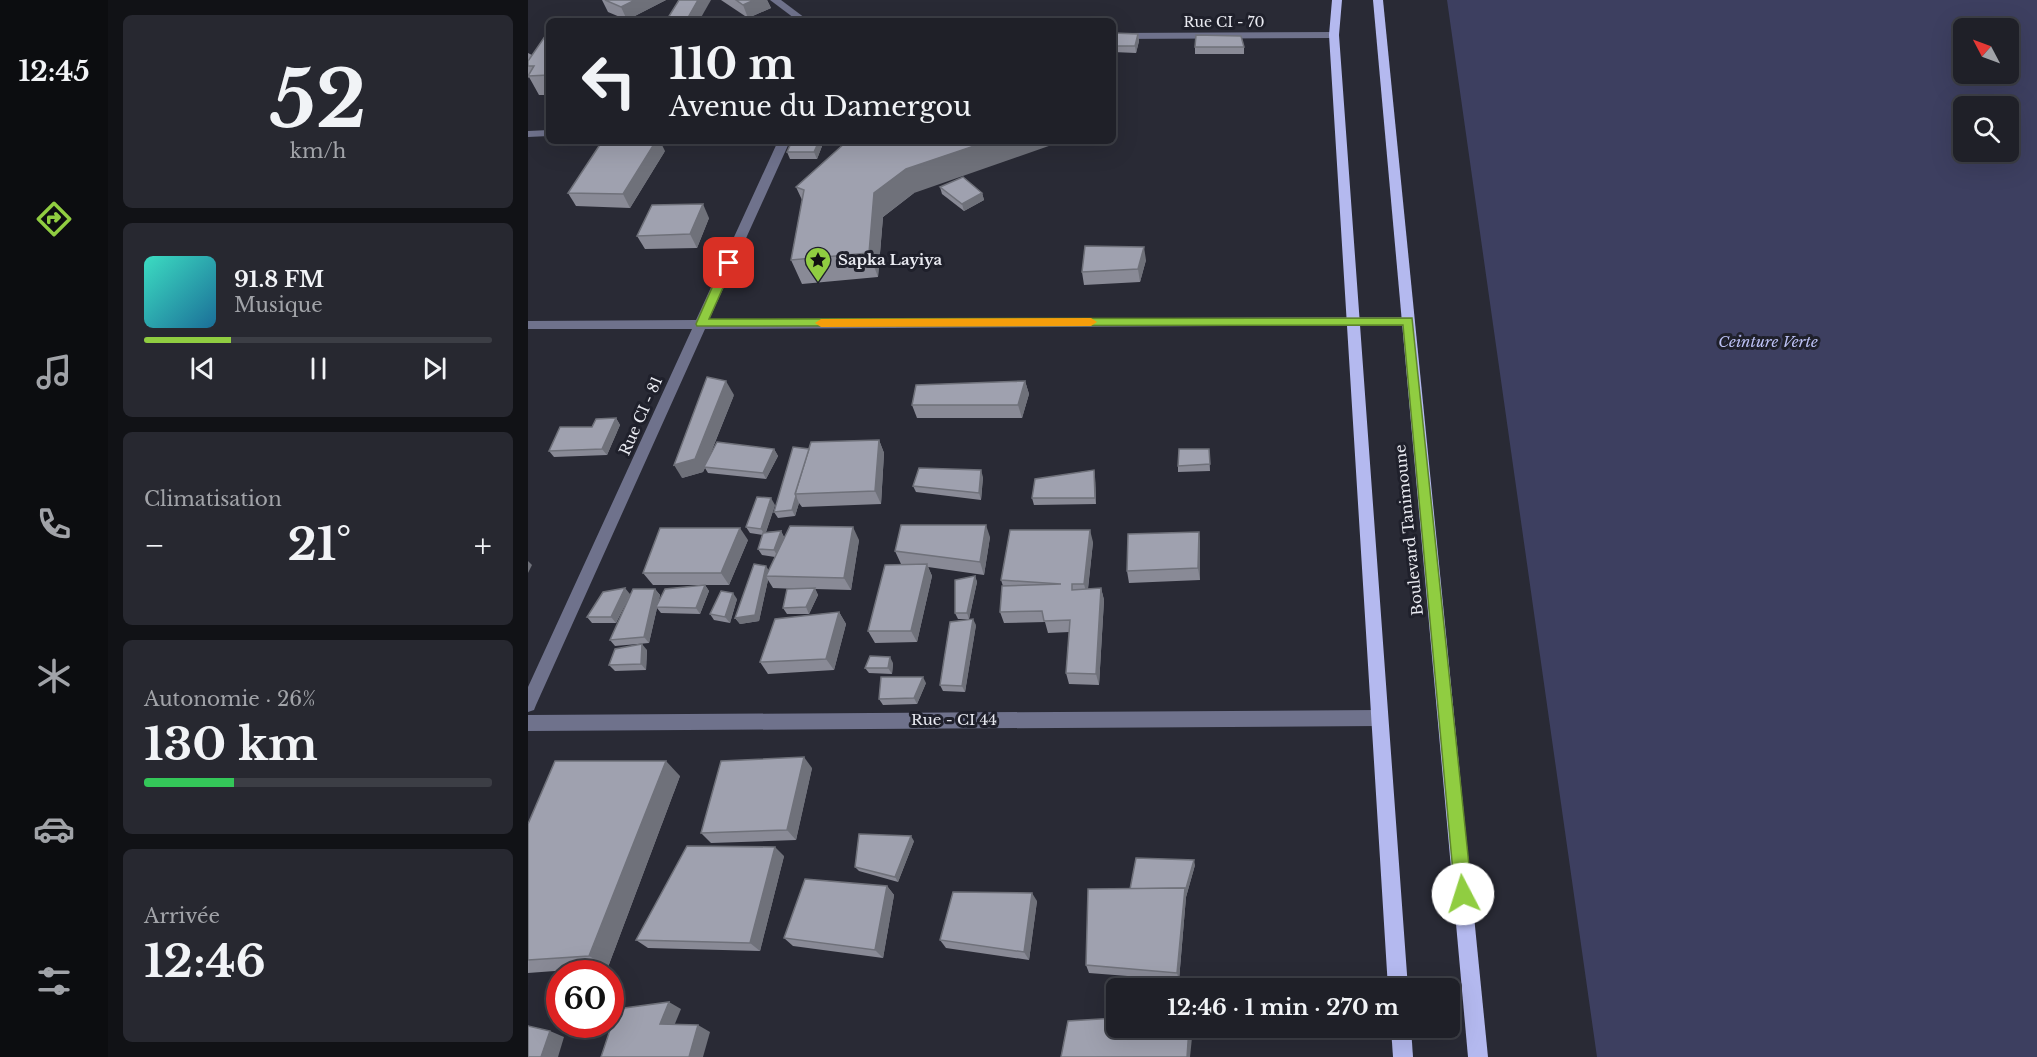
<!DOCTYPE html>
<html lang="fr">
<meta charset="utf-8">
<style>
:root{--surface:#1f2028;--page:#272830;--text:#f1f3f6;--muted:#a1a3a8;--line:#3c3e45;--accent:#90cd41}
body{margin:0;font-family:"Libre Baskerville",serif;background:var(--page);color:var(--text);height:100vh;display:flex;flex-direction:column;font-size:22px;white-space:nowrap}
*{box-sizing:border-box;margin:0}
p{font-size:20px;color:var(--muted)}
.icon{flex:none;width:33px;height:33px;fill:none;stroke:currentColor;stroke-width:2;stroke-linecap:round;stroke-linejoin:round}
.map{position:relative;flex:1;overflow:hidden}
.sheet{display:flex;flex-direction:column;gap:15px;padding:15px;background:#111216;width:420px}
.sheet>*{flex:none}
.hud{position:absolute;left:18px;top:18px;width:570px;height:126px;border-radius:9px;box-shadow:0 6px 24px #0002,0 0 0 2px var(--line);background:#1f2028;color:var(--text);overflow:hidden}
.needle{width:39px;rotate:311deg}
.controls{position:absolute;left:1425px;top:18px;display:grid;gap:12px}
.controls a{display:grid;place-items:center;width:66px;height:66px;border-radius:9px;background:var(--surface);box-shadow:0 6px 24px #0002,0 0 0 2px var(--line);font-size:30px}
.speed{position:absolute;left:18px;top:960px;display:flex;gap:12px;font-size:30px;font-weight:700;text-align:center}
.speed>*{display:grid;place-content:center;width:78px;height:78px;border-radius:50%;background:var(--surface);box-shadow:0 6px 24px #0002,0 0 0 2px var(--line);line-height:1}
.speed .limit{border:9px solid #d22;background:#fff;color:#111}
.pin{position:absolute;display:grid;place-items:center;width:51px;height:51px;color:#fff;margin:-26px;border-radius:12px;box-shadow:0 3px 9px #0006}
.me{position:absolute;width:66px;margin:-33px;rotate:355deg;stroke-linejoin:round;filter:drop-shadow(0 0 4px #0008)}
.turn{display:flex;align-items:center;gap:21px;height:126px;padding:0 24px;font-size:27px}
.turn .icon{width:78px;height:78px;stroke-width:2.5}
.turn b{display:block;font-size:42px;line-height:51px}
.big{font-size:45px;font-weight:800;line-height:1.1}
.sheet .tile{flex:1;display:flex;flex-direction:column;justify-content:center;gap:9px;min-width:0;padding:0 21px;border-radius:9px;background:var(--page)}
.sheet .dial{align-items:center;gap:0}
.dial b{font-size:78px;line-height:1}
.song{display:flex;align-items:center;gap:18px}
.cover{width:72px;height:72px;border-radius:9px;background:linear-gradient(135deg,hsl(170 70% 55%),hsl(200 70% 35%))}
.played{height:6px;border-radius:3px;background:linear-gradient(90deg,var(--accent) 25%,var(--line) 25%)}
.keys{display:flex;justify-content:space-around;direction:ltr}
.heat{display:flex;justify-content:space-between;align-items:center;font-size:33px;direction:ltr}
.charge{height:9px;border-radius:4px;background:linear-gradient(90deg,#34c759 26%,var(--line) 0)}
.trip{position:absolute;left:578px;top:978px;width:354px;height:60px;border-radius:9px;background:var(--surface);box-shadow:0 6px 24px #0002,0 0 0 2px var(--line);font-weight:800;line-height:60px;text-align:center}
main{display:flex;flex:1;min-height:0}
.dock{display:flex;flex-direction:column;width:108px;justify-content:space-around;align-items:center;background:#0c0d10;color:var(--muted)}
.dock .icon{width:42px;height:42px}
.dock .on{color:var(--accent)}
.dock b{font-size:27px;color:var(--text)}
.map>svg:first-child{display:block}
.green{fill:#3d3f60;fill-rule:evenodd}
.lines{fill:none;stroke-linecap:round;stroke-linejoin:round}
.minor{fill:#6f728c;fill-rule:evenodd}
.major{fill:#b4b9ef;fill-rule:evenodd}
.wall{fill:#898a96}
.shaded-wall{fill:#6f717a}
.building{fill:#9fa1af;stroke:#6f717a;stroke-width:1.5}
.route{fill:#90cd41;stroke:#5e852a;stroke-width:1.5}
.slow{fill:#f59e0b}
.labels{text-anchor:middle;stroke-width:6;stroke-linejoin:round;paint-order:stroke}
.far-street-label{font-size:14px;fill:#e9eaf1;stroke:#1f202b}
.poi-label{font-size:15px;font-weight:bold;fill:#e9eaf1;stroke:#1f202b;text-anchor:start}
.park-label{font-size:15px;font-style:italic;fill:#bcc1f4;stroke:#1f202b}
.street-label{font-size:15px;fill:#e9eaf1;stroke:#1f202b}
</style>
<main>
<nav class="dock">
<b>12:45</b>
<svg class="icon on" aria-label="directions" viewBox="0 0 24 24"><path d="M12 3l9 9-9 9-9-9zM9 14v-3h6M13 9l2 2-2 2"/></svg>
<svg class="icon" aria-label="music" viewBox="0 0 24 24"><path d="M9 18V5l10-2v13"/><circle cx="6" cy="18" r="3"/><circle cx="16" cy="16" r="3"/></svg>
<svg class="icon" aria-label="phone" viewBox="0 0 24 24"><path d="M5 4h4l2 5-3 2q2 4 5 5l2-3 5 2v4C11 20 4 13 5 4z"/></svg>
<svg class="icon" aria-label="climate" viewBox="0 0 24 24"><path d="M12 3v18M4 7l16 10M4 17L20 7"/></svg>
<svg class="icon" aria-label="car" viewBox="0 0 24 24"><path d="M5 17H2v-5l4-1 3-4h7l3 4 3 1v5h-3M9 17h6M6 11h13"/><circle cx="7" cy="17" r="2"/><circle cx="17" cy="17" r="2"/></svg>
<svg class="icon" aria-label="filters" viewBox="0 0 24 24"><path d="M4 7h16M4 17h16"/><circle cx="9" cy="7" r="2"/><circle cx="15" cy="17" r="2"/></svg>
</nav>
<section class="sheet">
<div class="tile dial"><b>52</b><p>km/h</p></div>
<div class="tile">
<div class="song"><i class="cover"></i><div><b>91.8 FM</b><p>Musique</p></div></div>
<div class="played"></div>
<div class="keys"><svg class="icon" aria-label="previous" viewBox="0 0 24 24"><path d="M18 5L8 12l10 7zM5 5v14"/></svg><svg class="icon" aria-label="pause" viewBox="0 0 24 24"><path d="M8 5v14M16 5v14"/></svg><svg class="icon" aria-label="next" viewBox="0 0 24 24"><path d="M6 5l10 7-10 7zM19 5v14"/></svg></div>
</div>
<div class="tile"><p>Climatisation</p>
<div class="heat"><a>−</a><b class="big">21°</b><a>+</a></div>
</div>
<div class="tile"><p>Autonomie · 26%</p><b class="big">130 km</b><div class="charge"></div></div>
<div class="tile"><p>Arrivée</p><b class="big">12:46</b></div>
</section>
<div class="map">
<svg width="1509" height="1057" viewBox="0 0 1509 1057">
<rect width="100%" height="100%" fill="#292a35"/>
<path class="green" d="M919 0H1509V1057H1069ZM1436 28H1480V74H1436ZM1436 106H1480V152H1436Z"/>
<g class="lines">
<g class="minor">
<polygon points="242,0 253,0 281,21 270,21"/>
<polygon points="585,33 806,32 811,35 806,38 585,39"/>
<polygon points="21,130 21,136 0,137 0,131"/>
<polygon points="250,141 262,141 181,320 880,317 886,321 880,325 177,329 8,705 6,710 0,712 0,687 164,329 0,329 0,321 168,320"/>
<polygon points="851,710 857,713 859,718 857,723 851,726 0,731 0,715"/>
</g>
<g class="major">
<polygon points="804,0 814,0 811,35 880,988 860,988 801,35"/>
<polygon points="845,0 855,0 960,1057 940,1057"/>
<polygon points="863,1028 883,1028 885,1057 865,1057"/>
</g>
</g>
<g class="wall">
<polygon points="74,0 138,0 99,20 80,12"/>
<polygon points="193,0 239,0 243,8 220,18"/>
<polygon points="21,32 21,95 11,95 1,77 0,78 0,53 4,55"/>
<polygon points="585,33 610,34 611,41 608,53 585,52"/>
<rect x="667" y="47" width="49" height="7"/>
<polygon points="264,141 296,141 289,159 262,159 259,152"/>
<polygon points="137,151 102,208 48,206 40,193"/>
<polygon points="268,187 386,193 355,217 350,277 274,284 263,260 274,200"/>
<polygon points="412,187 454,193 456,200 436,211 414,194"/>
<polygon points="181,218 169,248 117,249 109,236"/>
<polygon points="618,260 612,282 556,285 554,272"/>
<polygon points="497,381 501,394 494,418 389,418 384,405"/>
<polygon points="206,395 180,460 246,449 250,456 238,479 180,473 177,468 175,472 154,478"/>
<polygon points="88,418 92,425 79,455 26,457 21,451 64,427"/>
<polygon points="351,440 356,453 353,504 274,507 271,503 267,516 250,518 246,512 281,449"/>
<polygon points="681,449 682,471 650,472 650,466"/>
<polygon points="566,470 567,477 568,504 506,505 504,498"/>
<polygon points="455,477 453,500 388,492 385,486"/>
<polygon points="247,505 238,532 253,531 256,537 255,541 331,540 323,590 287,589 290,595 281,614 259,614 255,608 270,589 245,588 240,580 231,621 212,624 207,618 241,570 247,557 234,555 230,549 235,535 222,533 218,527"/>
<polygon points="671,532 672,544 672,580 601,583 599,571"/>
<polygon points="462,537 456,575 400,567 404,576 389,642 347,643 340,631 379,564 373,564 367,551"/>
<polygon points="220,540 201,585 177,585 181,591 172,614 133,613 129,608 121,643 87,646 82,640 102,595 88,623 64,623 59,617 102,594 127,589 132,595 130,604 173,585 125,585 115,573"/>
<polygon points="565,542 560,589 573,588 576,600 571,685 541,684 538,673 541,632 520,633 517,622 476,623 472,612 475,586 473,580"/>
<polygon points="447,576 449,582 441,619 430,619 427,613"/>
<polygon points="209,599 202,623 186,620 182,614"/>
<polygon points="311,612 318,624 306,670 240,674 232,662"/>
<polygon points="448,625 437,692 415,691 412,685"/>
<polygon points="119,650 118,670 87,671 81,665"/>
<polygon points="365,663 364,674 341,673 337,668"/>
<polygon points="398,683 389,704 355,705 351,699"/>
<polygon points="284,768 268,840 183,843 173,833"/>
<polygon points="152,776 80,967 0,973 0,824"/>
<polygon points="386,841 370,882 331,871 327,867"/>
<polygon points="256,856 232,951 120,948 108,940"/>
<polygon points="667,865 658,897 651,980 561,973 558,965 602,889"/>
<polygon points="359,886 366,895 355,958 265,946 256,938"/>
<polygon points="509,901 501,960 418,948 412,940"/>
</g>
<g class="shaded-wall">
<polygon points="107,0 138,0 99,20 93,7"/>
<polygon points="170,0 183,0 171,21 158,21"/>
<polygon points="226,0 239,0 243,8 220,18 215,5"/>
<polygon points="610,34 611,41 608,53 607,46"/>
<polygon points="128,141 132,141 137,151 102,208 95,194"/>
<polygon points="291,141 296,141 289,159 286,152"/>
<polygon points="461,141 535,141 386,193 355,217 350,277 341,253 346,193 378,169"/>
<polygon points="454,193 456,200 436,211 434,204"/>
<polygon points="175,204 181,218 169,248 162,234"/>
<polygon points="616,247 618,260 612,282 610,269"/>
<polygon points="198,381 206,395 175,472 154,478 146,465"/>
<polygon points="497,381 501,394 494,418 490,405"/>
<polygon points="88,418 92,425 79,455 74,449"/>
<polygon points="351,440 356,453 353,504 347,491"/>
<polygon points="246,449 250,456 238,479 235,473"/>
<polygon points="453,470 455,477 453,500 451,493"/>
<polygon points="566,470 567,477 568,504 567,498"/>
<polygon points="268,496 271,503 267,516 264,510"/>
<polygon points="243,498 247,505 237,535 233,529"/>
<polygon points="458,525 462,537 456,575 452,562"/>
<polygon points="325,527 331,540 323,590 316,578"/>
<polygon points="212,528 220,540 201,585 193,573"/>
<polygon points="562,530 565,542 559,596 556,584"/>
<polygon points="253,531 256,537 250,557 246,550"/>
<polygon points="671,532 672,544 672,580 670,568"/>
<polygon points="0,561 4,565 0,573"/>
<polygon points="399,564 404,576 389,642 383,631"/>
<polygon points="238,566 242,572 238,576 240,580 231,621 212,624 207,618"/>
<polygon points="447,576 449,582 441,619 439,613"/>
<polygon points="177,585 181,591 172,614 168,608"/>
<polygon points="97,588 102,594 88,623 83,617"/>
<polygon points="287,588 290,595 281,614 278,607"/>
<polygon points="573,588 576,600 571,685 568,674"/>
<polygon points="127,589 132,595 121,643 116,637"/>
<polygon points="205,593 209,599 202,623 197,617"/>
<polygon points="311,612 318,624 306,670 298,659"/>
<polygon points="445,619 448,625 437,692 434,686"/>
<polygon points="114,644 119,650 118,670 113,664"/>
<polygon points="362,657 365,663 364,674 360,668"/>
<polygon points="395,677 398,683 389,704 386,698"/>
<polygon points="276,757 284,768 268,840 259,830"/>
<polygon points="138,761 152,776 80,967 61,956"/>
<polygon points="383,836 386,841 370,882 367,877"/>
<polygon points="247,847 256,856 232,951 222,943"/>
<polygon points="666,860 667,865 658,897 651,980 649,973 657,888"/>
<polygon points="359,886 366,895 355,958 347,950"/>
<polygon points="504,893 509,901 501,960 496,952"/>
<polygon points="141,1002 153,1009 144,1031 132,1024"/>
<polygon points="170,1025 182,1032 175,1057 161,1057"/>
<polygon points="661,1028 665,1028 662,1057 659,1057"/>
<polygon points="22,1031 36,1037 30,1057 13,1057"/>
</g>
<g class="building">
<polygon points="77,0 107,0 93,7"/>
<polygon points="151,0 170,0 158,21 138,21"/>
<polygon points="208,0 226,0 215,5"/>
<polygon points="20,32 21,32 21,75 0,76 6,66 0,66 0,61"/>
<polygon points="585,33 610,34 607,46 585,46"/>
<polygon points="668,35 713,36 716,47 667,47"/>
<polygon points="94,141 128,141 95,194 40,193 73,143"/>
<polygon points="264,141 291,141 286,152 259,152"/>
<polygon points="337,141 461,141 378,169 346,193 341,253 263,260 276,190 268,187 317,143 327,145"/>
<polygon points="435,177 454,193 434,204 412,187"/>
<polygon points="175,204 162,234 109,236 124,205"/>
<polygon points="557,246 616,247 610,269 554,272"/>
<polygon points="179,377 198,381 167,459 146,465"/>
<polygon points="497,381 490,405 384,405 388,385"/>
<polygon points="88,418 74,449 21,451 32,427 64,427 68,419"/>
<polygon points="351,440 347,491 267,494 283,442"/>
<polygon points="189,442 246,449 235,473 176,467"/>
<polygon points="265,447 281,449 267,494 268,496 264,510 246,512"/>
<polygon points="651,449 681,449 682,464 650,466"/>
<polygon points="391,468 453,470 451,493 385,486"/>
<polygon points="566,470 567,498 504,498 507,479"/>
<polygon points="229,497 243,498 233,529 218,527"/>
<polygon points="373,525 458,525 452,562 367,551"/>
<polygon points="262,526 325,527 316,578 238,576"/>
<polygon points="132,528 212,528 193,573 115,573"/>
<polygon points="482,530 562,530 556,584 544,584 544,590 573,588 568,674 538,673 542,620 516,621 514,611 472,612 474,586 533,584 473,580"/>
<polygon points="253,531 246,550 230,549 235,533"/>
<polygon points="671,532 670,568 599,571 600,534"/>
<polygon points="226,564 238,566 227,615 207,618"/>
<polygon points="399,564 383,631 340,631 357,565"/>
<polygon points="447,576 439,613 427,613 427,580"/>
<polygon points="177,585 168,608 128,607 137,589"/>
<polygon points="97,588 83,617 59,617 75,592"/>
<polygon points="287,588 278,607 255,608 259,589"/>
<polygon points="105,589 127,589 116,637 82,640"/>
<polygon points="193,591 205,593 197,617 182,614"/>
<polygon points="311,612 298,659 232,662 247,619"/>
<polygon points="445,619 434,686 412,685 422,622"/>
<polygon points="114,644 113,664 81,665 87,649"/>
<polygon points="342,656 362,657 360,668 337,668"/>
<polygon points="353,677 395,677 386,698 351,699"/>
<polygon points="276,757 259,830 173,833 193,761"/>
<polygon points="27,761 138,761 61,956 0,960 0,824"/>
<polygon points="331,834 383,836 367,877 327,867"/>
<polygon points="159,846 247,847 222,943 108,940"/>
<polygon points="608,858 666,860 657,892 657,888 602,889"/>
<polygon points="277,879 359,886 347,950 256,938"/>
<polygon points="657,888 649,973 558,965 560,889"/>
<polygon points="425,892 504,893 496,952 412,940"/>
<polygon points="141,1002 132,1024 170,1025 161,1057 73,1057 89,1009"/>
<polygon points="588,1018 588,1028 661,1028 659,1057 533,1057 540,1021"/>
<polygon points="0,1026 22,1031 13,1057 0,1057"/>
</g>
<polygon class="route" points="201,259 206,263 181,319 884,318 944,894 941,900 935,903 929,900 927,894 875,325 169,326 168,324 195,263"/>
<polygon class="slow" points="563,318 569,322 563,326 293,327 287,323 293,319"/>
<defs>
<g id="sight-pin" transform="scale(1.35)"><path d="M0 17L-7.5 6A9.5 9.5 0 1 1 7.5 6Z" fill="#90cd41" stroke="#1f202b"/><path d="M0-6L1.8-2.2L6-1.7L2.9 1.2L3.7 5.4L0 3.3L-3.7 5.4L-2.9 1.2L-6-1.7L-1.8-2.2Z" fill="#111"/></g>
</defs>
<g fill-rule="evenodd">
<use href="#sight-pin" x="290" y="260"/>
</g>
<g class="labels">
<g class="far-street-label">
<text x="696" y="27">Rue CI - 70</text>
</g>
<g class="poi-label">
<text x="310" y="265">Sapka Layiya</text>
</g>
<g class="park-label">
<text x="1240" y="347">Ceinture Verte</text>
</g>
<g class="street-label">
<text transform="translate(113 416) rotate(-66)" y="5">Rue CI - 81</text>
<text transform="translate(881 530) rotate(-96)" y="5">Boulevard Tanimoune</text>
<text x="426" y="725">Rue - CI 44</text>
</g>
</g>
</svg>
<div class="controls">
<a><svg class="needle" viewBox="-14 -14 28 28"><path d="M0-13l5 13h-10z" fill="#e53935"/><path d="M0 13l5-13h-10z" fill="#a1a3a8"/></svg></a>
<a><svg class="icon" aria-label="search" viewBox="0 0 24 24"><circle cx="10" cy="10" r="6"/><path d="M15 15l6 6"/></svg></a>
</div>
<div class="speed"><div class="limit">60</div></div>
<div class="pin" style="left:201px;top:263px;background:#d93025"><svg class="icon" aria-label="arrive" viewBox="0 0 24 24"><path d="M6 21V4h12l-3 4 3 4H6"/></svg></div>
<svg class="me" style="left:935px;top:894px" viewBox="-20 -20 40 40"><circle r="19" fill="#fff"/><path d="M0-13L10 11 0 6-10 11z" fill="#90cd41"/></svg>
<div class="trip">12:46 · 1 min · 270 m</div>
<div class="hud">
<div class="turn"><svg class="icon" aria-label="left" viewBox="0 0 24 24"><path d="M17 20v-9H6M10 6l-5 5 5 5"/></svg><div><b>110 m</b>Avenue du Damergou</div></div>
</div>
</div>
</main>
